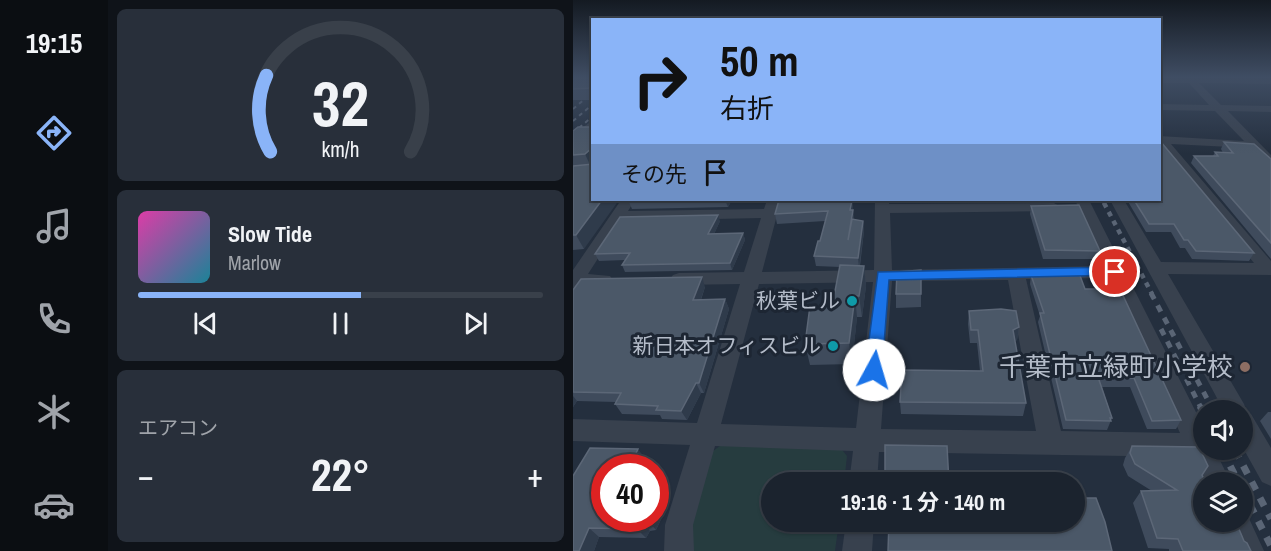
<!DOCTYPE html>
<html lang="ja">
<meta charset="utf-8">
<style>
:root{--surface:#1b232e;--page:#282f3a;--text:#f1f3f6;--muted:#a0a4aa;--line:#39404a;--accent:#8ab4f8}
body{margin:0;font-family:"Archivo Narrow","Noto Sans JP",sans-serif;background:var(--page);color:var(--text);height:100vh;display:flex;flex-direction:column;font-size:22px;white-space:nowrap}
*{box-sizing:border-box;margin:0}
p{font-size:20px;color:var(--muted)}
.icon{flex:none;width:33px;height:33px;fill:none;stroke:currentColor;stroke-width:2;stroke-linecap:round;stroke-linejoin:round}
.map{position:relative;flex:1;overflow:hidden}
.side{display:flex;flex-direction:column;gap:9px;padding:9px;background:#0f1319;width:465px}
.side>*{flex:none}
.guide{position:absolute;left:18px;top:18px;width:570px;height:183px;border-radius:0px;box-shadow:0 2px 4px #0004,0 0 0 2px var(--line);background:#8ab4f8;color:#111;overflow:hidden}
.tools{position:absolute;left:620px;top:400px;display:grid;gap:12px}
.tools a{display:grid;place-items:center;width:60px;height:60px;border-radius:50%;background:var(--surface);box-shadow:0 2px 4px #0004,0 0 0 2px var(--line);font-size:30px}
.speed{position:absolute;left:18px;top:454px;display:flex;gap:12px;font-size:30px;font-weight:700;text-align:center}
.speed>*{display:grid;place-content:center;width:78px;height:78px;border-radius:50%;background:var(--surface);box-shadow:0 2px 4px #0004,0 0 0 2px var(--line);line-height:1}
.speed .limit{border:9px solid #d22;background:#fff;color:#111}
.pin{position:absolute;display:grid;place-items:center;width:51px;height:51px;color:#fff;margin:-26px;border:3px solid #fff;border-radius:50%;box-shadow:0 2px 6px #0007}
.me{position:absolute;width:66px;margin:-33px;rotate:6deg;stroke-linejoin:round;filter:drop-shadow(0 0 4px #0008)}
.turn{display:flex;align-items:center;gap:21px;height:126px;padding:0 30px;font-size:27px}
.turn .icon{width:78px;height:78px;stroke-width:2.5}
.turn b{display:block;font-size:42px;line-height:51px}
.then{display:flex;align-items:center;height:57px;padding:0 30px;background:#0003;gap:12px;font-size:22px}
.big{font-size:45px;font-weight:700;line-height:1.1}
.side .widget{flex:1;display:flex;flex-direction:column;justify-content:center;gap:9px;min-width:0;padding:0 21px;border-radius:9px;background:var(--page)}
.side .dial{align-items:center;gap:0}
.dial svg{height:156px;overflow:visible;fill:none;stroke:var(--line);stroke-width:7;stroke-linecap:round;text-anchor:middle}
.dial text{fill:var(--text);stroke:none}
.song{display:flex;align-items:center;gap:18px}
.cover{width:72px;height:72px;border-radius:9px;background:linear-gradient(135deg,hsl(320 70% 55%),hsl(190 70% 35%))}
.played{height:6px;border-radius:3px;background:linear-gradient(90deg,var(--accent) 55%,var(--line) 55%)}
.keys{display:flex;justify-content:space-around;direction:ltr}
.heat{display:flex;justify-content:space-between;align-items:center;font-size:33px;direction:ltr}
.trip{position:absolute;left:188px;top:472px;width:324px;height:60px;border-radius:30px;background:var(--surface);box-shadow:0 2px 4px #0004,0 0 0 2px var(--line);font-weight:700;line-height:60px;text-align:center}
main{display:flex;flex:1;min-height:0}
.tabs{display:flex;flex-direction:column;width:108px;justify-content:space-around;align-items:center;background:#0b0e12;color:var(--muted)}
.tabs .icon{width:42px;height:42px}
.tabs .active{color:var(--accent)}
.tabs b{font-size:27px;color:var(--text)}
.map>svg:first-child{display:block}
.green{fill:#263c3f}
.lines{fill:none;stroke-linecap:round;stroke-linejoin:round}
.minor{fill:#38414e;fill-rule:evenodd}
.rail-far4{stroke:#5a6575;stroke-width:2;stroke-dasharray:4 4;stroke-linecap:butt}
.rail-far3{stroke:#5a6575;stroke-width:3;stroke-dasharray:4.5 4.5;stroke-linecap:butt}
.rail-far2{stroke:#5a6575;stroke-width:4.5;stroke-dasharray:5 5;stroke-linecap:butt}
.rail-far1{stroke:#5a6575;stroke-width:5;stroke-dasharray:7 7;stroke-linecap:butt}
.rail{stroke:#5a6575;stroke-width:7;stroke-dasharray:9 9;stroke-linecap:butt}
.wall{fill:#3f4b5c}
.shaded-wall{fill:#2f3b4b}
.building{fill:#4b5868;stroke:#5c6777;stroke-width:1.5}
.route{fill:#1a73e8;stroke:#114b97;stroke-width:1.5}
.culture-dot{fill:#0f9aa8;stroke:#1d2633;stroke-width:2}
.education-dot{fill:#8d6e63;stroke:#1d2633;stroke-width:2}
.labels{text-anchor:middle;stroke-width:6;stroke-linejoin:round;paint-order:stroke}
.poi-label{font-size:21px;fill:#b4bcc9;stroke:#1d2633;text-anchor:end}
.near-poi-label{font-size:26px;fill:#b4bcc9;stroke:#1d2633;text-anchor:end}
</style>
<main>
<nav class="tabs">
<b>19:15</b>
<svg class="icon active" aria-label="directions" viewBox="0 0 24 24"><path d="M12 3l9 9-9 9-9-9zM9 14v-3h6M13 9l2 2-2 2"/></svg>
<svg class="icon" aria-label="music" viewBox="0 0 24 24"><path d="M9 18V5l10-2v13"/><circle cx="6" cy="18" r="3"/><circle cx="16" cy="16" r="3"/></svg>
<svg class="icon" aria-label="phone" viewBox="0 0 24 24"><path d="M5 4h4l2 5-3 2q2 4 5 5l2-3 5 2v4C11 20 4 13 5 4z"/></svg>
<svg class="icon" aria-label="climate" viewBox="0 0 24 24"><path d="M12 3v18M4 7l16 10M4 17L20 7"/></svg>
<svg class="icon" aria-label="car" viewBox="0 0 24 24"><path d="M5 17H2v-5l4-1 3-4h7l3 4 3 1v5h-3M9 17h6M6 11h13"/><circle cx="7" cy="17" r="2"/><circle cx="17" cy="17" r="2"/></svg>
</nav>
<section class="side">
<div class="widget dial"><svg viewBox="0 0 100 80">
<path d="M14 69A42 42 0 1 1 86 69"/>
<path d="M14 69A42 42 0 0 1 12 30" stroke="#8ab4f8"/>
<text x="50" y="56" font-size="32" font-weight="700">32</text>
<text x="50" y="72" font-size="11">km/h</text>
</svg></div>
<div class="widget">
<div class="song"><i class="cover"></i><div><b>Slow Tide</b><p>Marlow</p></div></div>
<div class="played"></div>
<div class="keys"><svg class="icon" aria-label="previous" viewBox="0 0 24 24"><path d="M18 5L8 12l10 7zM5 5v14"/></svg><svg class="icon" aria-label="pause" viewBox="0 0 24 24"><path d="M8 5v14M16 5v14"/></svg><svg class="icon" aria-label="next" viewBox="0 0 24 24"><path d="M6 5l10 7-10 7zM19 5v14"/></svg></div>
</div>
<div class="widget"><p>エアコン</p>
<div class="heat"><a>−</a><b class="big">22°</b><a>+</a></div>
</div>
</section>
<div class="map">
<svg width="698" height="551" viewBox="0 0 698 551">
<rect width="100%" height="100%" fill="#242f3e"/>
<polygon class="green" points="151,443 266,446 274,456 271,483 198,483 198,522 266,522 262,551 117,551 117,522 136,454"/>
<g class="lines">
<g class="minor">
<polygon points="586,77 698,78 698,84 626,83 648,105 698,106 698,112 655,111 698,155 698,166 693,165 678,148 598,144 698,261 698,275 595,274 671,404 674,413 678,414 698,448 698,486 689,482 669,446 669,411 651,411 537,200 551,200 588,262 681,263 586,146 586,136 671,141 642,111 586,110 586,104 636,105 616,83 586,83"/>
<polygon points="20,120 20,130 0,145 0,135"/>
<path d="M48 200H62L55 211 191 209 194 200H208L189 272 301 270 302 200H316V204L481 203 488 207 481 211 317 213 319 270 532 266 502 200H516L630 426V450H642L658 483H630L618 457 306 452 304 483H276L280 451 142 446 120 525 121 551H91L92 525 117 445 0 441V419L124 423 167 284 106 285 100 283 97 279 100 275 106 273 171 272 188 218 49 221 15 274 37 276 40 280 37 284 7 287 0 290V270ZM537 278 607 433 488 431 453 279ZM435 280 463 431 308 429 319 281ZM300 282 283 428 148 424 186 284Z"/>
<polygon points="669,510 673,512 691,551 661,551 649,522 669,522"/>
<polygon points="273,522 301,522 299,551 269,551"/>
</g>
<g class="rail-far4">
<polyline points="0,109 20,92"/>
<polyline points="0,121 20,104"/>
<polyline points="0,133 20,116"/>
</g>
<polyline class="rail-far3" points="529,200 532,205"/>
<polyline class="rail-far2" points="531,203 579,294"/>
<g class="rail-far1">
<polyline points="578,293 639,408"/>
<polyline points="588,329 628,408"/>
</g>
<g class="rail">
<polyline points="627,406 630,412"/>
<polyline points="639,406 641,411"/>
<polyline points="649,450 666,483"/>
<polyline points="662,450 698,519"/>
<polyline points="669,489 698,546"/>
</g>
</g>
<g class="wall">
<rect x="0" y="77" width="20" height="23"/>
<polygon points="20,127 11,249 0,250 0,131"/>
<polygon points="651,142 698,159 698,259 618,163 621,156 640,156 642,152 650,153 648,149"/>
<polygon points="55,200 159,200 155,207 59,209"/>
<polygon points="279,200 281,220 290,221 291,231 287,266 291,266 293,286 289,317 284,317 279,364 237,365 232,344 259,307 267,267 243,266 241,256 247,241 252,221 204,224 202,214"/>
<rect x="359" y="200" width="16" height="1"/>
<polygon points="554,200 586,200 681,253 676,261 619,259 612,248 607,248 598,232 573,232"/>
<polygon points="458,206 527,251 524,259 470,259 457,214"/>
<polygon points="147,221 141,234 170,233 172,240 159,270 52,272 49,265 52,260 26,261 22,254"/>
<polygon points="348,270 348,307 323,308 323,294"/>
<polygon points="458,275 512,289 608,420 603,429 574,429 557,387 529,387 539,418 534,430 490,429 465,322 467,316 457,284"/>
<polygon points="132,287 128,300 152,299 156,309 131,393 128,393 114,420 89,419 87,415 49,414 42,404 43,402 4,401 0,407 0,290"/>
<polygon points="396,311 446,327 444,340 442,341 453,403 450,416 328,414 327,402 407,371 404,343 397,343 395,324"/>
<polygon points="695,412 698,412 698,439 687,421"/>
<polygon points="559,446 629,475 630,483 678,551 596,551 596,549 575,548 560,503 568,491 579,491 555,476 550,465 552,458"/>
<polygon points="73,460 32,519 87,495 95,505 83,530 77,531 73,538 26,537 21,551 0,551 0,476"/>
</g>
<g class="shaded-wall">
<polygon points="20,147 20,166 18,167 12,154"/>
<polygon points="29,200 46,200 11,249 3,235"/>
<polygon points="152,200 159,200 155,207"/>
<polygon points="279,200 280,208 279,218 280,210 281,220 279,220 277,210"/>
<polygon points="145,215 147,221 138,241 135,234"/>
<polygon points="290,221 291,231 286,268 285,258"/>
<polygon points="170,233 172,240 159,270 157,263"/>
<polygon points="291,266 293,286 289,317 286,296"/>
<polygon points="129,277 132,287 124,310 120,300"/>
<polygon points="282,296 284,317 279,364 276,343"/>
<polygon points="152,299 156,309 131,393 126,383"/>
<polygon points="446,327 444,340 437,343 440,330"/>
<polygon points="123,383 128,393 114,420 108,411"/>
<polygon points="0,396 4,401 0,407"/>
<polygon points="65,449 73,460 69,468 56,468"/>
<polygon points="87,495 95,505 83,530 75,521 76,519 82,519 82,505"/>
<polygon points="69,521 77,531 73,538 64,529"/>
<polygon points="16,528 26,537 21,551 6,551"/>
</g>
<g class="building">
<polygon points="0,77 20,77 20,88 0,89"/>
<polygon points="5,127 20,127 20,147 12,154 0,155 0,131"/>
<polygon points="586,142 588,142 681,253 623,251 615,240 611,240 601,224 576,224 561,200 586,200"/>
<polygon points="651,142 681,144 698,159 698,243 621,156 645,156 642,152 660,153"/>
<polygon points="20,164 20,200 29,200 3,235 0,235 0,166"/>
<polygon points="206,200 279,200 277,210 280,210 275,240 279,219 290,221 285,258 241,256 245,241 247,241 255,211 202,214"/>
<polygon points="506,205 527,251 472,250 458,206"/>
<polygon points="145,215 135,234 170,233 157,263 49,265 57,253 22,254 47,217"/>
<polygon points="267,265 291,266 286,296 282,296 276,343 232,344 237,306 259,307"/>
<polygon points="348,270 348,294 323,294 324,272"/>
<polygon points="506,273 512,289 547,289 608,420 579,421 561,378 525,377 539,418 537,418 538,421 493,420 467,313 471,313 458,275"/>
<polygon points="129,277 120,300 152,299 126,383 123,383 108,411 83,410 85,406 42,404 48,393 0,392 0,290 8,279"/>
<polygon points="428,309 443,311 446,327 440,330 453,403 327,402 329,370 410,371 405,330 398,330 396,311"/>
<polygon points="312,445 374,446 376,483 312,483"/>
<polygon points="559,446 626,447 635,466 629,475 633,483 630,483 630,522 663,522 671,541 674,543 678,551 610,551 605,539 584,538 568,491 604,490 562,464 557,453"/>
<polygon points="17,448 65,449 56,468 32,468 32,519 76,519 75,521 69,521 64,529 16,528 6,551 0,551 0,476"/>
<polygon points="82,495 87,495 82,505"/>
<polygon points="501,495 505,495 506,498 523,498 532,522 539,551 315,551 316,522 501,522"/>
</g>
<linearGradient id="sky" x2="0" y2="1"><stop stop-color="#141a22"/><stop offset="0.5" stop-color="#3f4d63"/><stop offset="1" stop-color="#3f4d63" stop-opacity="0"/></linearGradient>
<rect width="698" height="154" fill="url(#sky)"/>
<polygon class="route" points="542,267 549,272 547,275 316,280 309,370 307,374 301,376 295,374 292,370 305,272"/>
<g class="culture-dot">
<circle cx="279" cy="301" r="6"/>
<circle cx="260" cy="346" r="6"/>
</g>
<circle class="education-dot" cx="672" cy="367" r="6"/>
<g class="labels">
<g class="poi-label">
<text x="267" y="308">秋葉ビル</text>
<text x="248" y="353">新日本オフィスビル</text>
</g>
<g class="near-poi-label">
<text x="660" y="376">千葉市立緑町小学校</text>
</g>
</g>
</svg>
<div class="tools">
<a><svg class="icon" aria-label="sound" viewBox="0 0 24 24"><path d="M4 9h4l5-4v14l-5-4H4zM17 9q2 3 0 6"/></svg></a>
<a><svg class="icon" aria-label="layers" viewBox="0 0 24 24"><path d="M12 4l9 5-9 5-9-5zM3 14l9 5 9-5"/></svg></a>
</div>
<div class="speed"><div class="limit">40</div></div>
<div class="pin" style="left:542px;top:272px;background:#d93025"><svg class="icon" aria-label="arrive" viewBox="0 0 24 24"><path d="M6 21V4h12l-3 4 3 4H6"/></svg></div>
<svg class="me" style="left:301px;top:370px" viewBox="-20 -20 40 40"><circle r="19" fill="#fff"/><path d="M0-13L10 11 0 6-10 11z" fill="#1a73e8"/></svg>
<div class="trip">19:16 · 1 分 · 140 m</div>
<div class="guide">
<div class="turn"><svg class="icon" aria-label="right" viewBox="0 0 24 24"><path d="M7 20v-9h11M14 6l5 5-5 5"/></svg><div><b>50 m</b>右折</div></div>
<div class="then">その先<svg class="icon" aria-label="arrive" viewBox="0 0 24 24"><path d="M6 21V4h12l-3 4 3 4H6"/></svg></div>
</div>
</div>
</main>
